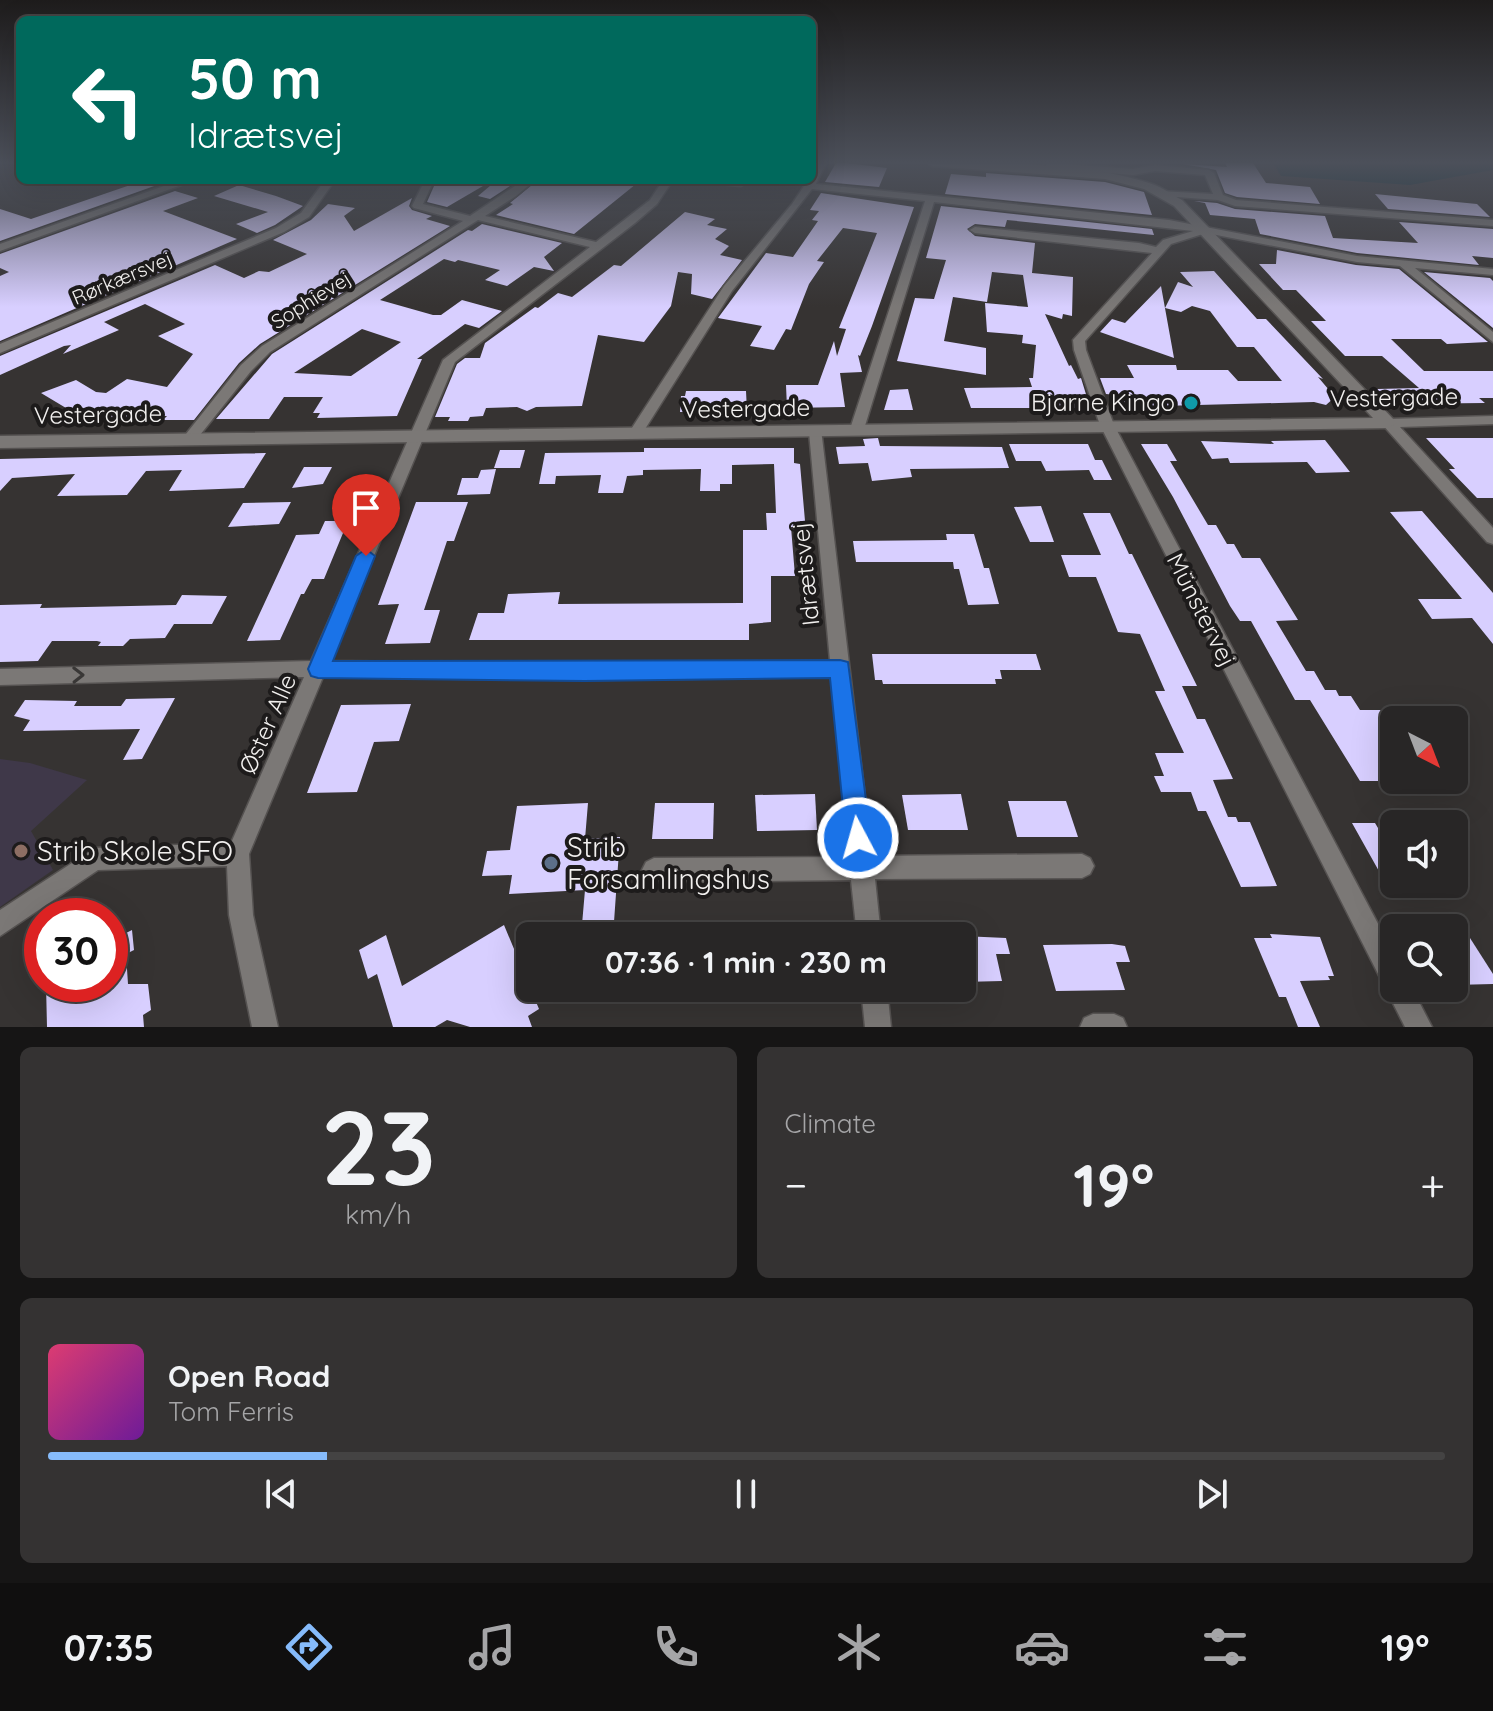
<!DOCTYPE html>
<meta charset="utf-8">
<style>
:root{--surface:#282626;--page:#343232;--text:#f1f3f6;--muted:#a5a5a7;--line:#444343;--accent:#86bbfb}
body{margin:0;font-family:Quicksand,sans-serif;background:var(--page);color:var(--text);height:100vh;display:flex;flex-direction:column;font-size:30px;white-space:nowrap}
*{box-sizing:border-box;margin:0}
p{font-size:26px;color:var(--muted)}
.icon{flex:none;width:44px;height:44px;fill:none;stroke:currentColor;stroke-width:2;stroke-linecap:round;stroke-linejoin:round}
.map{position:relative;height:1027px;overflow:hidden}
.details{display:flex;flex-direction:column;gap:20px;padding:20px;background:#161515;flex:1}
.details>*{flex:none}
.hud{position:absolute;left:16px;top:16px;width:800px;height:168px;border-radius:12px;box-shadow:0 8px 32px #0002,0 0 0 2px var(--line);background:#00695c;color:#fff;overflow:hidden}
.needle{width:52px;rotate:138deg}
.buttons{position:absolute;left:1380px;top:706px;display:grid;gap:16px}
.buttons a{display:grid;place-items:center;width:88px;height:88px;border-radius:12px;background:var(--surface);box-shadow:0 8px 32px #0002,0 0 0 2px var(--line);font-size:40px}
.speed{position:absolute;left:24px;top:898px;display:flex;gap:16px;font-size:40px;font-weight:700;text-align:center}
.speed>*{display:grid;place-content:center;width:104px;height:104px;border-radius:50%;background:var(--surface);box-shadow:0 8px 32px #0002,0 0 0 2px var(--line);line-height:1}
.speed .limit{border:12px solid #d22;background:#fff;color:#111}
.pin{position:absolute;display:grid;place-items:center;width:68px;height:68px;color:#fff;margin:-82px -34px;border-radius:50% 50% 50% 0;rotate:-45deg;box-shadow:0 0 8px #0007}
.pin .icon{rotate:45deg}
.me{position:absolute;width:88px;margin:-44px;rotate:354deg;stroke-linejoin:round;filter:drop-shadow(0 0 6px #0008)}
.turn{display:flex;align-items:center;gap:28px;height:168px;padding:0 40px;font-size:36px}
.turn .icon{width:104px;height:104px;stroke-width:2.5}
.turn b{display:block;font-size:56px;line-height:68px}
.big{font-size:60px;font-weight:700;line-height:1.1}
.details .widget{flex:1;display:flex;flex-direction:column;justify-content:center;gap:12px;min-width:0;padding:0 28px;border-radius:12px;background:var(--page)}
.details .dial{align-items:center;gap:0}
.dial b{font-size:104px;line-height:1}
.song{display:flex;align-items:center;gap:24px}
.cover{width:96px;height:96px;border-radius:12px;background:linear-gradient(135deg,hsl(340 70% 55%),hsl(280 70% 35%))}
.played{height:8px;border-radius:4px;background:linear-gradient(90deg,var(--accent) 20%,var(--line) 20%)}
.keys{display:flex;justify-content:space-around;direction:ltr}
.heat{display:flex;justify-content:space-between;align-items:center;font-size:44px;direction:ltr}
.details .tiles{flex:1;display:grid;gap:20px;grid-template-columns:1fr 1fr}
.widget:last-child{grid-column:span 2}
.trip{position:absolute;left:516px;top:922px;width:460px;height:80px;border-radius:12px;background:var(--surface);box-shadow:0 8px 32px #0002,0 0 0 2px var(--line);font-weight:700;line-height:80px;text-align:center}
.menu{display:flex;height:128px;justify-content:space-around;align-items:center;background:#100f0f;color:var(--muted)}
.menu .icon{width:56px;height:56px}
.menu .on{color:var(--accent)}
.menu b{font-size:36px;color:var(--text)}
.map>svg:first-child{display:block}
.education{fill:#3f3849}
.water{fill:#00272f}
.building{fill:#d8cfff;fill-rule:evenodd}
.lines{fill:none;stroke-linecap:round;stroke-linejoin:round}
.minor-casing{stroke:#555251;stroke-width:3}
.tertiary-casing{stroke:#555251;stroke-width:3}
.minor{fill:#7b7876;fill-rule:evenodd}
.tertiary{fill:#7b7876;fill-rule:evenodd}
.oneway{stroke:#393736}
.route{fill:#1a73e8;stroke:#114b97;stroke-width:2}
.culture-dot{fill:#0f9aa8;stroke:#1d1b1b;stroke-width:3}
.education-dot{fill:#8d6e63;stroke:#1d1b1b;stroke-width:3}
.service-dot{fill:#5c6f8a;stroke:#1d1b1b;stroke-width:3}
.labels{text-anchor:middle;stroke-width:8;stroke-linejoin:round;paint-order:stroke}
.far-street-label{font-size:20px;fill:#f2f0ef;stroke:#1d1b1b}
.street-label{font-size:24px;fill:#f2f0ef;stroke:#1d1b1b}
.poi-label{font-size:24px;fill:#f2f0ef;stroke:#1d1b1b;text-anchor:end}
.near-poi-label{font-size:28px;fill:#f2f0ef;stroke:#1d1b1b;text-anchor:start}
</style>
<div class="map">
<svg width="1493" height="1027" viewBox="0 0 1493 1027">
<rect width="100%" height="100%" fill="#363332"/>
<polygon class="education" points="0,759 30,763 87,780 31,831 53,870 0,907"/>
<polygon class="water" points="1273,163 1493,163 1493,170 1410,185 1281,176"/>
<g class="building">
<polygon points="836,163 846,163 887,168 879,187 825,182"/>
<polygon points="1225,163 1253,163 1266,183 1310,187 1320,204 1237,197 1225,193 1216,170 1183,164 1227,167"/>
<polygon points="986,173 1105,182 1144,192 1152,215 945,194 951,174 986,177"/>
<polygon points="446,180 459,180 483,186 447,207 427,202 434,186"/>
<polygon points="497,180 519,180 490,199 478,196"/>
<polygon points="538,180 568,185 575,180 641,180 574,234 496,215 513,204 510,203"/>
<polygon points="142,181 157,185 0,241 0,209 31,219"/>
<polygon points="239,185 276,196 303,206 275,225 257,233 236,224 268,212 214,196"/>
<polygon points="175,191 198,198 163,211 237,239 0,341 0,276 9,272 0,268 0,254"/>
<polygon points="821,193 914,207 872,326 860,356 858,355 862,372 840,373 845,407 787,408 786,385 818,385 834,341 837,356 846,329 839,328 877,233 843,228 817,261 824,262 809,284 791,330 786,329 774,350 750,346 762,326 718,318 766,253 793,257 818,221 812,220 819,211 810,210"/>
<polygon points="1375,194 1477,204 1490,217 1388,209"/>
<polygon points="412,198 409,206 412,210 432,216 426,219 450,226 260,344 239,363 194,420 163,420 167,416 81,417 41,393 76,380 96,392 106,393 127,379 167,387 193,354 158,336 185,324 145,304 104,322 119,330 63,354 71,345 64,346 0,375 0,356 215,265 244,278 259,271 269,272 307,254 273,240 311,220 328,204 355,208 344,216 354,231"/>
<polygon points="1194,201 1217,203 1235,209 1325,216 1333,238 1418,243 1399,222 1493,229 1493,258 1472,256 1479,265 1357,253 1260,234 1255,219 1210,215 1205,203"/>
<polygon points="941,206 1152,229 1154,235 1007,220 1005,227 975,224 967,229 975,236 1035,243 1032,273 1073,277 1072,316 1063,314 1062,319 1045,314 1069,366 1071,365 1078,379 1081,378 1089,404 1084,408 971,408 964,388 1032,387 1029,378 1033,378 1036,345 1022,343 1023,335 987,332 985,303 1028,307 1023,275 992,272 987,302 953,297 944,341 986,348 986,375 897,361 915,298 934,299 946,260 926,258"/>
<polygon points="685,212 715,219 707,225 727,229 715,239 729,246 720,255 742,260 712,299 691,294 692,274 678,272 671,306 644,342 598,335 582,406 536,407 527,411 517,407 486,408 483,416 470,417 468,421 448,421 450,417 435,417 457,364 465,358 480,358 485,343 535,307 538,308 558,293 572,297 614,265 621,266"/>
<path d="M482 224 562 243 544 257 554 271 534 267 507 286 485 280 500 270 458 260 455 262 444 259 380 300 433 315H441L462 300 502 311 479 328 465 324 417 359H422L397 416 317 418 320 413H313L323 397H284L269 419H216L272 354 468 230 472 231ZM362 329 401 342 351 376 294 373Z"/>
<polygon points="1277,250 1356,265 1399,269 1488,342 1447,344 1441,339 1391,339 1424,371 1493,371 1493,398 1479,398 1485,403 1391,404 1377,389 1419,388 1382,356 1345,356 1311,321 1326,321 1296,290 1283,290 1259,264 1276,264"/>
<polygon points="1214,271 1257,319 1266,319 1323,379 1318,377 1335,397 1326,405 1314,402 1124,407 1117,395 1106,394 1100,378 1134,378 1127,365 1176,365 1177,370 1228,370 1238,381 1282,381 1254,347 1237,347 1210,311 1192,306 1181,312 1165,308 1178,282 1193,287 1180,272"/>
<polygon points="1424,272 1490,278 1493,281 1493,328"/>
<polygon points="1161,286 1174,358 1100,332 1112,319 1125,323"/>
<polygon points="908,389 913,410 884,410 890,390"/>
<polygon points="686,391 746,391 747,411 680,412 681,396 685,396"/>
<polygon points="878,438 880,446 1002,447 1009,468 910,469 912,477 872,481 868,463 839,464 836,447 865,446 863,439"/>
<polygon points="1426,438 1493,438 1493,498 1477,498 1449,469 1455,469"/>
<polygon points="1325,440 1350,472 1316,473 1307,462 1230,463 1228,458 1212,459 1201,441 1274,444 1271,441"/>
<polygon points="1009,444 1088,444 1095,460 1102,460 1112,480 1094,480 1089,470 1046,471 1041,461 1016,461"/>
<polygon points="1141,444 1167,444 1177,461 1170,461 1208,525 1216,525 1227,544 1234,544 1242,558 1260,558 1298,620 1276,621 1306,671 1314,671 1325,690 1336,690 1339,696 1351,696 1360,710 1394,710 1394,781 1360,781 1310,700 1295,700 1251,621 1240,621 1230,606 1173,497"/>
<polygon points="644,448 794,448 794,463 800,464 805,521 800,521 801,527 791,527 795,576 771,576 771,622 749,624 749,640 469,640 478,613 504,613 508,594 560,592 558,604 743,603 743,530 767,530 766,513 776,513 774,464 732,465 732,484 720,484 720,491 700,491 701,469 643,470 643,475 627,476 623,493 598,493 601,475 556,476 555,484 539,484 545,453 644,452"/>
<polygon points="500,450 525,450 520,468 494,468"/>
<polygon points="266,453 244,488 169,491 182,470 146,471 127,495 57,496 75,474 12,478 0,491 0,459"/>
<polygon points="304,467 332,467 323,484 292,488"/>
<polygon points="496,469 490,494 457,495 462,478 478,478 481,470"/>
<polygon points="291,502 279,524 228,527 243,503"/>
<polygon points="416,502 468,502 454,541 447,541 424,610 440,610 430,643 385,644 399,604 378,605"/>
<polygon points="1041,506 1054,542 1030,542 1014,507"/>
<polygon points="1422,511 1493,593 1493,644 1472,618 1432,619 1418,599 1462,599 1390,512"/>
<polygon points="1083,513 1110,513 1129,554 1132,554 1197,686 1182,686 1197,719 1205,719 1233,779 1213,780 1228,817 1236,817 1238,822 1250,822 1277,886 1241,887 1206,811 1198,811 1191,792 1161,792 1154,776 1164,776 1155,753 1184,753 1155,691 1165,691 1140,634 1118,632 1096,577 1069,577 1061,555 1101,555"/>
<polygon points="325,521 348,521 324,579 312,579 304,594 301,594 280,640 247,641 296,535 319,534"/>
<polygon points="946,534 974,534 984,568 989,568 999,604 968,605 959,569 954,569 953,562 856,562 853,541 947,540"/>
<polygon points="182,595 227,596 212,624 174,624 165,638 130,639 123,646 98,646 101,642 97,641 52,641 38,661 0,662 0,605 42,604 40,608 176,605"/>
<polygon points="872,654 1036,654 1041,670 1000,670 1002,679 995,679 996,684 883,684 882,680 875,680"/>
<polygon points="175,698 142,759 123,760 140,729 23,731 30,720 14,716 25,700 77,701 74,706 121,706 126,699"/>
<polygon points="411,704 399,741 374,742 357,792 307,793 341,705"/>
<polygon points="815,794 817,830 757,831 755,795"/>
<polygon points="961,794 968,830 908,830 902,795"/>
<polygon points="1008,801 1066,801 1078,837 1017,837"/>
<polygon points="588,803 585,839 620,837 613,936 581,936 585,890 509,894 512,875 482,876 487,851 510,850 517,806"/>
<polygon points="655,803 714,803 713,839 652,839"/>
<polygon points="1352,823 1375,823 1381,833 1394,833 1394,873 1380,873"/>
<polygon points="1454,913 1493,974 1493,984 1454,985"/>
<polygon points="504,925 539,1009 528,1016 532,1027 470,1027 447,1020 435,1027 393,1027 377,974 368,979 359,950 386,935 402,986"/>
<polygon points="132,930 134,950 126,954 128,984 148,984 151,1010 143,1015 144,1027 47,1027 46,984 110,984 110,941"/>
<polygon points="1270,934 1320,937 1334,976 1328,976 1330,980 1300,981 1320,1027 1298,1027 1286,997 1279,997 1254,938 1272,938"/>
<polygon points="962,936 1006,938 1010,954 996,954 1002,981 962,982"/>
<polygon points="1112,944 1125,946 1130,962 1116,962 1125,990 1056,991 1043,945"/>
</g>
<g class="lines">
<g class="minor-casing">
<g id="minor">
<polygon points="817,163 826,163 816,184 1169,220 1357,256 1493,269 1493,275 1415,268 1493,332 1493,342 1400,266 1357,262 1206,233 1171,244 1085,341 1086,350 1114,425 1394,954 1394,988 1412,988 1432,1027 1405,1027 1100,425 1074,350 1073,340 1152,253 975,233 970,230 975,227 1139,243 1156,247 1163,240 1193,231 934,202 864,429 857,433 850,429 925,201 812,189 732,291 640,437 630,437 628,434 724,286 792,204 808,180 812,180"/>
<polygon points="1050,163 1133,169 1155,165 1209,170 1214,173 1223,195 1236,200 1493,220 1493,226 1235,206 1218,200 1163,196 1158,193 1160,191 1213,194 1205,175 1155,171 1133,175 1047,168 1045,166"/>
<polygon points="181,180 195,180 0,251 0,244"/>
<polygon points="325,180 335,180 309,217 284,232 0,353 0,344 276,228 301,213"/>
<polygon points="425,180 433,182 423,204 470,216 524,180 535,180 516,196 485,216 596,242 650,200 663,180 673,180 657,204 635,223 455,362 330,661 585,664 830,661 809,432 816,428 821,429 872,856 1082,854 1090,858 1094,866 1090,874 1082,878 875,879 881,936 857,936 851,880 654,882 646,878 642,870 646,862 654,858 849,857 831,677 585,680 323,677 249,854 253,915 278,1027 252,1027 229,915 227,866 98,870 0,936 0,910 95,848 231,843 304,677 0,685 0,669 311,661 443,360 590,247 478,220 270,352 251,371 196,440 186,440 184,437 186,434 241,365 262,346 463,221 414,208 412,206"/>
<polygon points="701,180 739,180 746,183 741,186 706,183"/>
<polygon points="1493,416 1493,424 1400,427 1493,528 1493,544 1487,542 1381,423 1388,419"/>
<polygon points="861,988 887,988 891,1027 865,1027"/>
<polygon points="1093,1014 1114,1014 1123,1018 1127,1027 1080,1027 1084,1018"/>
</g>
</g>
<g class="tertiary-casing">
<path id="tertiary" d="M927 163C994 163 1085 162 1149 183 1161 186 1172 195 1182 200L1397 423 1388 428 0 448V436L1373 418 1174 206 1144 189 1105 179 932 166Z"/>
</g>
<use href="#minor" class="minor"/>
<use href="#tertiary" class="tertiary"/>
</g>
<defs><path id="oneway-chevron" d="M-2-3.5L2.5 0L-2 3.5" fill="none" stroke-width="1.6" stroke-linecap="round" stroke-linejoin="round" transform="scale(2)"/></defs>
<use class="oneway" href="#oneway-chevron" transform="translate(78 675) rotate(-1)"/>
<linearGradient id="sky" x2="0" y2="1"><stop stop-color="#1e1c1c"/><stop offset="0.53" stop-color="#4c505a"/><stop offset="1" stop-color="#4c505a" stop-opacity="0"/></linearGradient>
<rect width="1493" height="307" fill="url(#sky)"/>
<polygon class="route" points="366,549 375,556 333,661 840,660 848,662 871,838 867,847 858,850 849,847 846,838 830,678 585,681 318,678 311,676 308,669 356,556"/>
<circle class="culture-dot" cx="1191" cy="403" r="8"/>
<circle class="education-dot" cx="21" cy="851" r="8"/>
<circle class="service-dot" cx="551" cy="863" r="8"/>
<g class="labels">
<g class="far-street-label">
<text transform="translate(122 278) rotate(-23)" y="7">Rørkærsvej</text>
<text transform="translate(311 300) rotate(-32)" y="7">Sophievej</text>
</g>
<g class="street-label">
<text transform="translate(1394 398) rotate(-1)" y="8">Vestergade</text>
<text transform="translate(746 409) rotate(-1)" y="8">Vestergade</text>
<text transform="translate(98 415) rotate(-1)" y="8">Vestergade</text>
<text transform="translate(806 574) rotate(-96)" y="8">Idrætsvej</text>
<text transform="translate(1201 610) rotate(63)" y="8">Münstervej</text>
<text transform="translate(268 724) rotate(-66)" y="8">Øster Alle</text>
</g>
<g class="poi-label">
<text x="1175" y="411">Bjarne Kingo</text>
</g>
<g class="near-poi-label">
<text x="567" y="857">Strib<tspan x="567" dy="32">Forsamlingshus</tspan></text>
<text x="37" y="861">Strib Skole SFO</text>
</g>
</g>
</svg>
<div class="buttons">
<a><svg class="needle" viewBox="-14 -14 28 28"><path d="M0-13l5 13h-10z" fill="#e53935"/><path d="M0 13l5-13h-10z" fill="#a5a5a7"/></svg></a>
<a><svg class="icon" aria-label="sound" viewBox="0 0 24 24"><path d="M4 9h4l5-4v14l-5-4H4zM17 9q2 3 0 6"/></svg></a>
<a><svg class="icon" aria-label="search" viewBox="0 0 24 24"><circle cx="10" cy="10" r="6"/><path d="M15 15l6 6"/></svg></a>
</div>
<div class="speed"><div class="limit">30</div></div>
<div class="pin" style="left:366px;top:556px;background:#d93025"><svg class="icon" aria-label="arrive" viewBox="0 0 24 24"><path d="M6 21V4h12l-3 4 3 4H6"/></svg></div>
<svg class="me" style="left:858px;top:838px" viewBox="-20 -20 40 40"><circle r="17" fill="#1a73e8" stroke="#fff" stroke-width="3"/><path d="M0-11L8 9 0 5-8 9z" fill="#fff"/></svg>
<div class="trip">07:36 · 1 min · 230 m</div>
<div class="hud">
<div class="turn"><svg class="icon" aria-label="left" viewBox="0 0 24 24"><path d="M17 20v-9H6M10 6l-5 5 5 5"/></svg><div><b>50 m</b>Idrætsvej</div></div>
</div>
</div>
<section class="details">
<div class="tiles">
<div class="widget dial"><b>23</b><p>km/h</p></div>
<div class="widget"><p>Climate</p>
<div class="heat"><a>−</a><b class="big">19°</b><a>+</a></div>
</div>
<div class="widget">
<div class="song"><i class="cover"></i><div><b>Open Road</b><p>Tom Ferris</p></div></div>
<div class="played"></div>
<div class="keys"><svg class="icon" aria-label="previous" viewBox="0 0 24 24"><path d="M18 5L8 12l10 7zM5 5v14"/></svg><svg class="icon" aria-label="pause" viewBox="0 0 24 24"><path d="M8 5v14M16 5v14"/></svg><svg class="icon" aria-label="next" viewBox="0 0 24 24"><path d="M6 5l10 7-10 7zM19 5v14"/></svg></div>
</div>
</div>
</section>
<nav class="menu">
<b>07:35</b>
<svg class="icon on" aria-label="directions" viewBox="0 0 24 24"><path d="M12 3l9 9-9 9-9-9zM9 14v-3h6M13 9l2 2-2 2"/></svg>
<svg class="icon" aria-label="music" viewBox="0 0 24 24"><path d="M9 18V5l10-2v13"/><circle cx="6" cy="18" r="3"/><circle cx="16" cy="16" r="3"/></svg>
<svg class="icon" aria-label="phone" viewBox="0 0 24 24"><path d="M5 4h4l2 5-3 2q2 4 5 5l2-3 5 2v4C11 20 4 13 5 4z"/></svg>
<svg class="icon" aria-label="climate" viewBox="0 0 24 24"><path d="M12 3v18M4 7l16 10M4 17L20 7"/></svg>
<svg class="icon" aria-label="car" viewBox="0 0 24 24"><path d="M5 17H2v-5l4-1 3-4h7l3 4 3 1v5h-3M9 17h6M6 11h13"/><circle cx="7" cy="17" r="2"/><circle cx="17" cy="17" r="2"/></svg>
<svg class="icon" aria-label="filters" viewBox="0 0 24 24"><path d="M4 7h16M4 17h16"/><circle cx="9" cy="7" r="2"/><circle cx="15" cy="17" r="2"/></svg>
<b>19°</b>
</nav>
